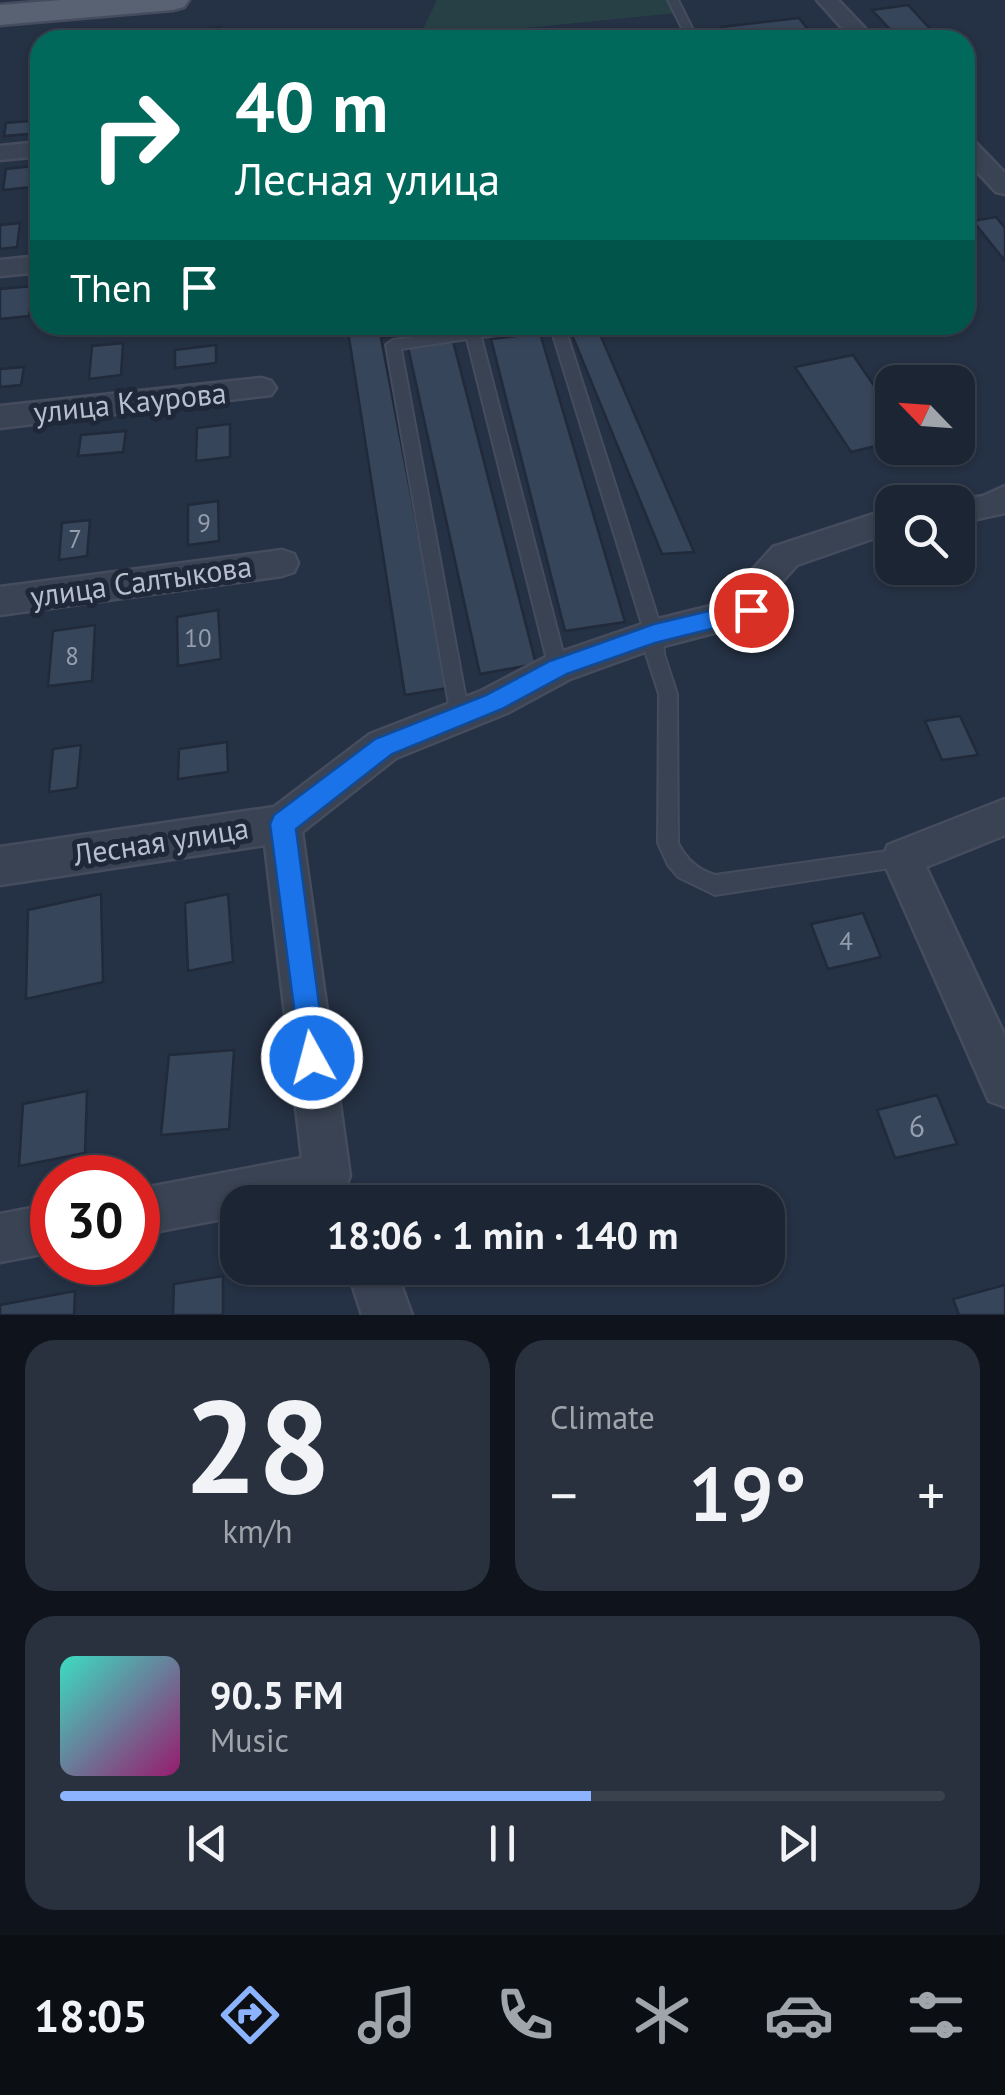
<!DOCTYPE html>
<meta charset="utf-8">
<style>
:root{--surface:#1c2533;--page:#29313f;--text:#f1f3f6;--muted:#a0a5ac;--line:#3a424e;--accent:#8cb3fe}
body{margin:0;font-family:"PT Sans",sans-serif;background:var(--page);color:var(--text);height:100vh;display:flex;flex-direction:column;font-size:38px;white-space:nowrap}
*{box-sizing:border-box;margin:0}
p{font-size:32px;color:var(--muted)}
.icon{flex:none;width:55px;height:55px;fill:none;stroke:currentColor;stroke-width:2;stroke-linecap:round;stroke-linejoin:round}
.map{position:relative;height:1315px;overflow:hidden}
.panel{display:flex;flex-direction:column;gap:25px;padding:25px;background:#0f141c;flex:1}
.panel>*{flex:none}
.banner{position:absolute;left:30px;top:30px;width:945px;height:305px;border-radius:30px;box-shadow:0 2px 8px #0004,0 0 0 2px var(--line);background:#00695c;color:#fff;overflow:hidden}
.needle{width:65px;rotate:295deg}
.controls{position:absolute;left:875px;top:365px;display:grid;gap:20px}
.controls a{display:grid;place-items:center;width:100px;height:100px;border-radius:20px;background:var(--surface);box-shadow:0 2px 8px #0004,0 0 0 2px var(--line);font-size:50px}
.speed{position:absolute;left:30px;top:1155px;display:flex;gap:20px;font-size:50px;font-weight:700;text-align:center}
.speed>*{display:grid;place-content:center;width:130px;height:130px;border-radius:50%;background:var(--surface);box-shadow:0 2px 8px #0004,0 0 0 2px var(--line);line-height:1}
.speed .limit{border:15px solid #d22;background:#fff;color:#111}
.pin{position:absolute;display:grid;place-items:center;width:85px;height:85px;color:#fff;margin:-42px;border:5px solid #fff;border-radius:50%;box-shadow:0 2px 10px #0007}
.me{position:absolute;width:110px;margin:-55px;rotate:353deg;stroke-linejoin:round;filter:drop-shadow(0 0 8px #0008)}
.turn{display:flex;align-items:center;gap:35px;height:210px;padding:0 40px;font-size:45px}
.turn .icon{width:130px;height:130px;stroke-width:2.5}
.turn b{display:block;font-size:70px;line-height:85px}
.then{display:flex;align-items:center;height:95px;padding:0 40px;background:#0003;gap:20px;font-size:38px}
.big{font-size:75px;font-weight:800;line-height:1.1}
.panel .tile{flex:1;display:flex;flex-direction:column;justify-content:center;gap:15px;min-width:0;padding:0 35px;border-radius:30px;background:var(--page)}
.panel .dial{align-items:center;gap:0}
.dial b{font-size:130px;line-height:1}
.song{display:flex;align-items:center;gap:30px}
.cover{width:120px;height:120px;border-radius:15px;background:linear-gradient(135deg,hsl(170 70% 55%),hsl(320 70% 35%))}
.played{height:10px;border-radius:5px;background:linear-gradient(90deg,var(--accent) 60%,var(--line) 60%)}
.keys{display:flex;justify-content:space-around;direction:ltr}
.heat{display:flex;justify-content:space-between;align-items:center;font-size:55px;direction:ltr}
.panel .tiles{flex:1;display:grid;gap:25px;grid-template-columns:1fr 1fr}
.tile:last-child{grid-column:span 2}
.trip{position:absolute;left:220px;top:1185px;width:565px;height:100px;border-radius:30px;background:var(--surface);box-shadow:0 2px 8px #0004,0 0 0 2px var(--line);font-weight:800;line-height:100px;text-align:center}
.tab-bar{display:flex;height:160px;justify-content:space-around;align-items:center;background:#0b0f14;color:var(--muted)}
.tab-bar .icon{width:70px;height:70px}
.tab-bar .current{color:var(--accent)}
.tab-bar b{font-size:45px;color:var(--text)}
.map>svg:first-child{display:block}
.green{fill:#274045}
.building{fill:#37455a;stroke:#202a3b;stroke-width:2.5}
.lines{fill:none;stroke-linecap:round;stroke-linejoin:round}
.lane-casing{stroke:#444c5d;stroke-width:4}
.street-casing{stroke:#444c5d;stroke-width:5}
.primary-casing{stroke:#444c5d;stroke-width:5}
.lane{fill:#3a4353;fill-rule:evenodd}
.street{fill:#3a4353;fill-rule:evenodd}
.primary{fill:#586273;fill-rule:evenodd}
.route{fill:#1a73e8;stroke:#114b97;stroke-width:2.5}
.labels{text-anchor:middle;stroke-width:10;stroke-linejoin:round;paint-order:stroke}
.number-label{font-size:25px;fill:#959eae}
.street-label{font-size:30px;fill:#b7bfcd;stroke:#1e2839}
.near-number-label{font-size:30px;fill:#959eae}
</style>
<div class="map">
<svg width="1005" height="1315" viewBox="0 0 1005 1315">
<rect width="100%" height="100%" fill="#253144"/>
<polygon class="green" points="437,0 679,0 686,12 427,38 421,33"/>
<g class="building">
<polygon points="908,5 934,33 898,38 872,10"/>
<polygon points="799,18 813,36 730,40 721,27"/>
<polygon points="221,27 221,37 188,40 188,31"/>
<polygon points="40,120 40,133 4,136 6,123"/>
<polygon points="34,166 31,187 3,190 6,169"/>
<polygon points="996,217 1005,228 1005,261 973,221"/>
<polygon points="20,223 17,247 0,249 0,225"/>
<polygon points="33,286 29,316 0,319 0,289"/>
<polygon points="347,325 470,325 381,338 448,688 405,695"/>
<polygon points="568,325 596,325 694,552 662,554"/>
<polygon points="540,333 625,622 565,631 491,339"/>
<polygon points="453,341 536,664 480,674 408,347"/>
<polygon points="123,343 121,375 89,379 92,346"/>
<polygon points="216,345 216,363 175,368 175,350"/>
<polygon points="853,355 892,412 892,442 851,452 795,367"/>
<polygon points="24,367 21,385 0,387 0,369"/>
<polygon points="230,424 230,457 196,461 197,428"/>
<polygon points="126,431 123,452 78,456 81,435"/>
<polygon points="218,501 219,541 188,545 188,505"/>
<polygon points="90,520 87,556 59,560 62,523"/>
<polygon points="218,610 221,659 178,666 177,617"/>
<polygon points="95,625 92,681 48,686 53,631"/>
<polygon points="960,716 978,755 942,760 925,721"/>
<polygon points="227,742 228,772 178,779 179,749"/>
<polygon points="81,745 77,788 49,792 53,749"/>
<polygon points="101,894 103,982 26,999 28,910"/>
<polygon points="228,894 233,962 188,971 185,903"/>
<polygon points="863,913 881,957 828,969 811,924"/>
<polygon points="234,1050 229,1129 161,1135 169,1055"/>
<polygon points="87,1091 85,1153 19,1166 23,1104"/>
<polygon points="937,1095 957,1144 895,1158 877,1110"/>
<polygon points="223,1276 223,1315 173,1315 174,1284"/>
<polygon points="1005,1285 1005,1315 959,1315 953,1299"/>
<polygon points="75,1291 74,1315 0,1315 0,1305"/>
</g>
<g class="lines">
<g class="lane-casing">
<g id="lane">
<polygon points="668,0 678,0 698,40 688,40"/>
<polygon points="503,325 544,325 537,330 481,337 567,668 564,673 558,676 552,673 549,668 467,339 401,349 469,716 466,722 460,724 454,722 451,716 386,345 393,340"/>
<path d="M550 325H564L663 634 664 654 677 694 678 843C686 859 698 870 715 875L902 849 909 851 912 858 909 865 715 895 678 877 668 865 658 843 659 694 646 654 645 634Z"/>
</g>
</g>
<g class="street-casing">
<g id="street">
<polygon points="817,0 838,0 876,40 853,40"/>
<polygon points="965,138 973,140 1005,173 1005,194 996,192 965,159"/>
<polygon points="40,142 40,156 0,160 0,146"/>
<polygon points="40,256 40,272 0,276 0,260"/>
<polygon points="261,378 271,381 276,388 271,395 0,428 0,406"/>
<polygon points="1005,486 1005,513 958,523 958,502 947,502 983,496"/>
<polygon points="892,508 892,532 797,565 778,586 763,620 656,648 570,679 507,713 396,758 302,832 350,1176 343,1192 310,1202 238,1202 238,1216 138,1235 138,1189 302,1158 265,845 0,885 0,847 274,807 370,734 481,691 546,657 654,620 739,599 753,569 773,547"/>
<polygon points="282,550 294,554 298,563 294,572 282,576 0,615 0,587"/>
<polygon points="1005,799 1005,835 926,867 1005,1036 1005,1107 989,1101 882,858 888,845"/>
<polygon points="52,1204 52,1252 0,1262 0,1214"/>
<polygon points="347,1268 395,1268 412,1315 362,1315"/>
</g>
</g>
<g class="primary-casing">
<polygon id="primary" points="61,0 189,0 184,7 173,10 0,25 0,5"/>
</g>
<use href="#lane" class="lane"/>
<use href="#street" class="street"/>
<use href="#primary" class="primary"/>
</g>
<polygon class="route" points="751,601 759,604 762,610 759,617 655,643 567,674 502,709 392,754 296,829 326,1058 322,1069 312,1073 302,1069 270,824 274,815 375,739 486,695 550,661 654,624"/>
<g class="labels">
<g class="number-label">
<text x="204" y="532">9</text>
<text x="75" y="548">7</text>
<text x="198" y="647">10</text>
<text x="72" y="665">8</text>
<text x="846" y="950">4</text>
</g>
<g class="street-label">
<text transform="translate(130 403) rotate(-6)" y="10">улица Каурова</text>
<text transform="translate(141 582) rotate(-8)" y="10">улица Салтыкова</text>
<text transform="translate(161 842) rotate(-9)" y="10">Лесная улица</text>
</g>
<g class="near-number-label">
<text x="917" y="1137">6</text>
</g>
</g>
</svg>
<div class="controls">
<a><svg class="needle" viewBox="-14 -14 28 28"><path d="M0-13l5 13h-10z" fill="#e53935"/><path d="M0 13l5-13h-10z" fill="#a0a5ac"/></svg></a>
<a><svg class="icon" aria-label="search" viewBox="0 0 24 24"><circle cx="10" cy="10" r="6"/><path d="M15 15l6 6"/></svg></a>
</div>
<div class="speed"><div class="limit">30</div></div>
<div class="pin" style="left:751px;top:610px;background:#d93025"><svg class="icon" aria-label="arrive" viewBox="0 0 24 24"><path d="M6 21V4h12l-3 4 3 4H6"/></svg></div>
<svg class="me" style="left:312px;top:1058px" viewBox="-20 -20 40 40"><circle r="17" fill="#1a73e8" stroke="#fff" stroke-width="3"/><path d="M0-11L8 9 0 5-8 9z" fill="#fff"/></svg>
<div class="trip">18:06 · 1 min · 140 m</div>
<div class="banner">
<div class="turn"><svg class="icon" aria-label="right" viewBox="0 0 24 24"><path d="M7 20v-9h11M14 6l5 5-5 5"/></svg><div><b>40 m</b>Лесная улица</div></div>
<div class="then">Then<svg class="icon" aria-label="arrive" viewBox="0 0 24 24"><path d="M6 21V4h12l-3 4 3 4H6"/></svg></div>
</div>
</div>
<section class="panel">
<div class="tiles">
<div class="tile dial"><b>28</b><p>km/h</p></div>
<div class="tile"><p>Climate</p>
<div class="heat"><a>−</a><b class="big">19°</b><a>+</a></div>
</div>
<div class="tile">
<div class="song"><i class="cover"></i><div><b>90.5 FM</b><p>Music</p></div></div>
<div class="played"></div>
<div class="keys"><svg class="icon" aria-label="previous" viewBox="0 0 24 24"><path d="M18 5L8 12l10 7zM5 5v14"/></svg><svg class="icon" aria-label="pause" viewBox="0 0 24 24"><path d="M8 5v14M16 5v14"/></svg><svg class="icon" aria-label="next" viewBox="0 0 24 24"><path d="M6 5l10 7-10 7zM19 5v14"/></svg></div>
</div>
</div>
</section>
<nav class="tab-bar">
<b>18:05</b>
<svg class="icon current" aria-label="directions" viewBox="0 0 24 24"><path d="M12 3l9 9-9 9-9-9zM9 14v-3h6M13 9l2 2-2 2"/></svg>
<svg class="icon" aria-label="music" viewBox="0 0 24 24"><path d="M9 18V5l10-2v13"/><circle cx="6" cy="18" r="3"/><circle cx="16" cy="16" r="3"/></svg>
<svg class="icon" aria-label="phone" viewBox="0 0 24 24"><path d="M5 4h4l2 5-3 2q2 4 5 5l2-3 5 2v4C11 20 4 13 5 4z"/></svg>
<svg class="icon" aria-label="climate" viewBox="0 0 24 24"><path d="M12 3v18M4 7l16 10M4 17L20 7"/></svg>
<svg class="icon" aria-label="car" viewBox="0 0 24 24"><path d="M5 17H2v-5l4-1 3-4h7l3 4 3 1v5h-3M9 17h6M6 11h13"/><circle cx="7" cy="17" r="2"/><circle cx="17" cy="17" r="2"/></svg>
<svg class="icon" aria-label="filters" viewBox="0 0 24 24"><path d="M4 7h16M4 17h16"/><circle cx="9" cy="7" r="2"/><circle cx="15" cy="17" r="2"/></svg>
</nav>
